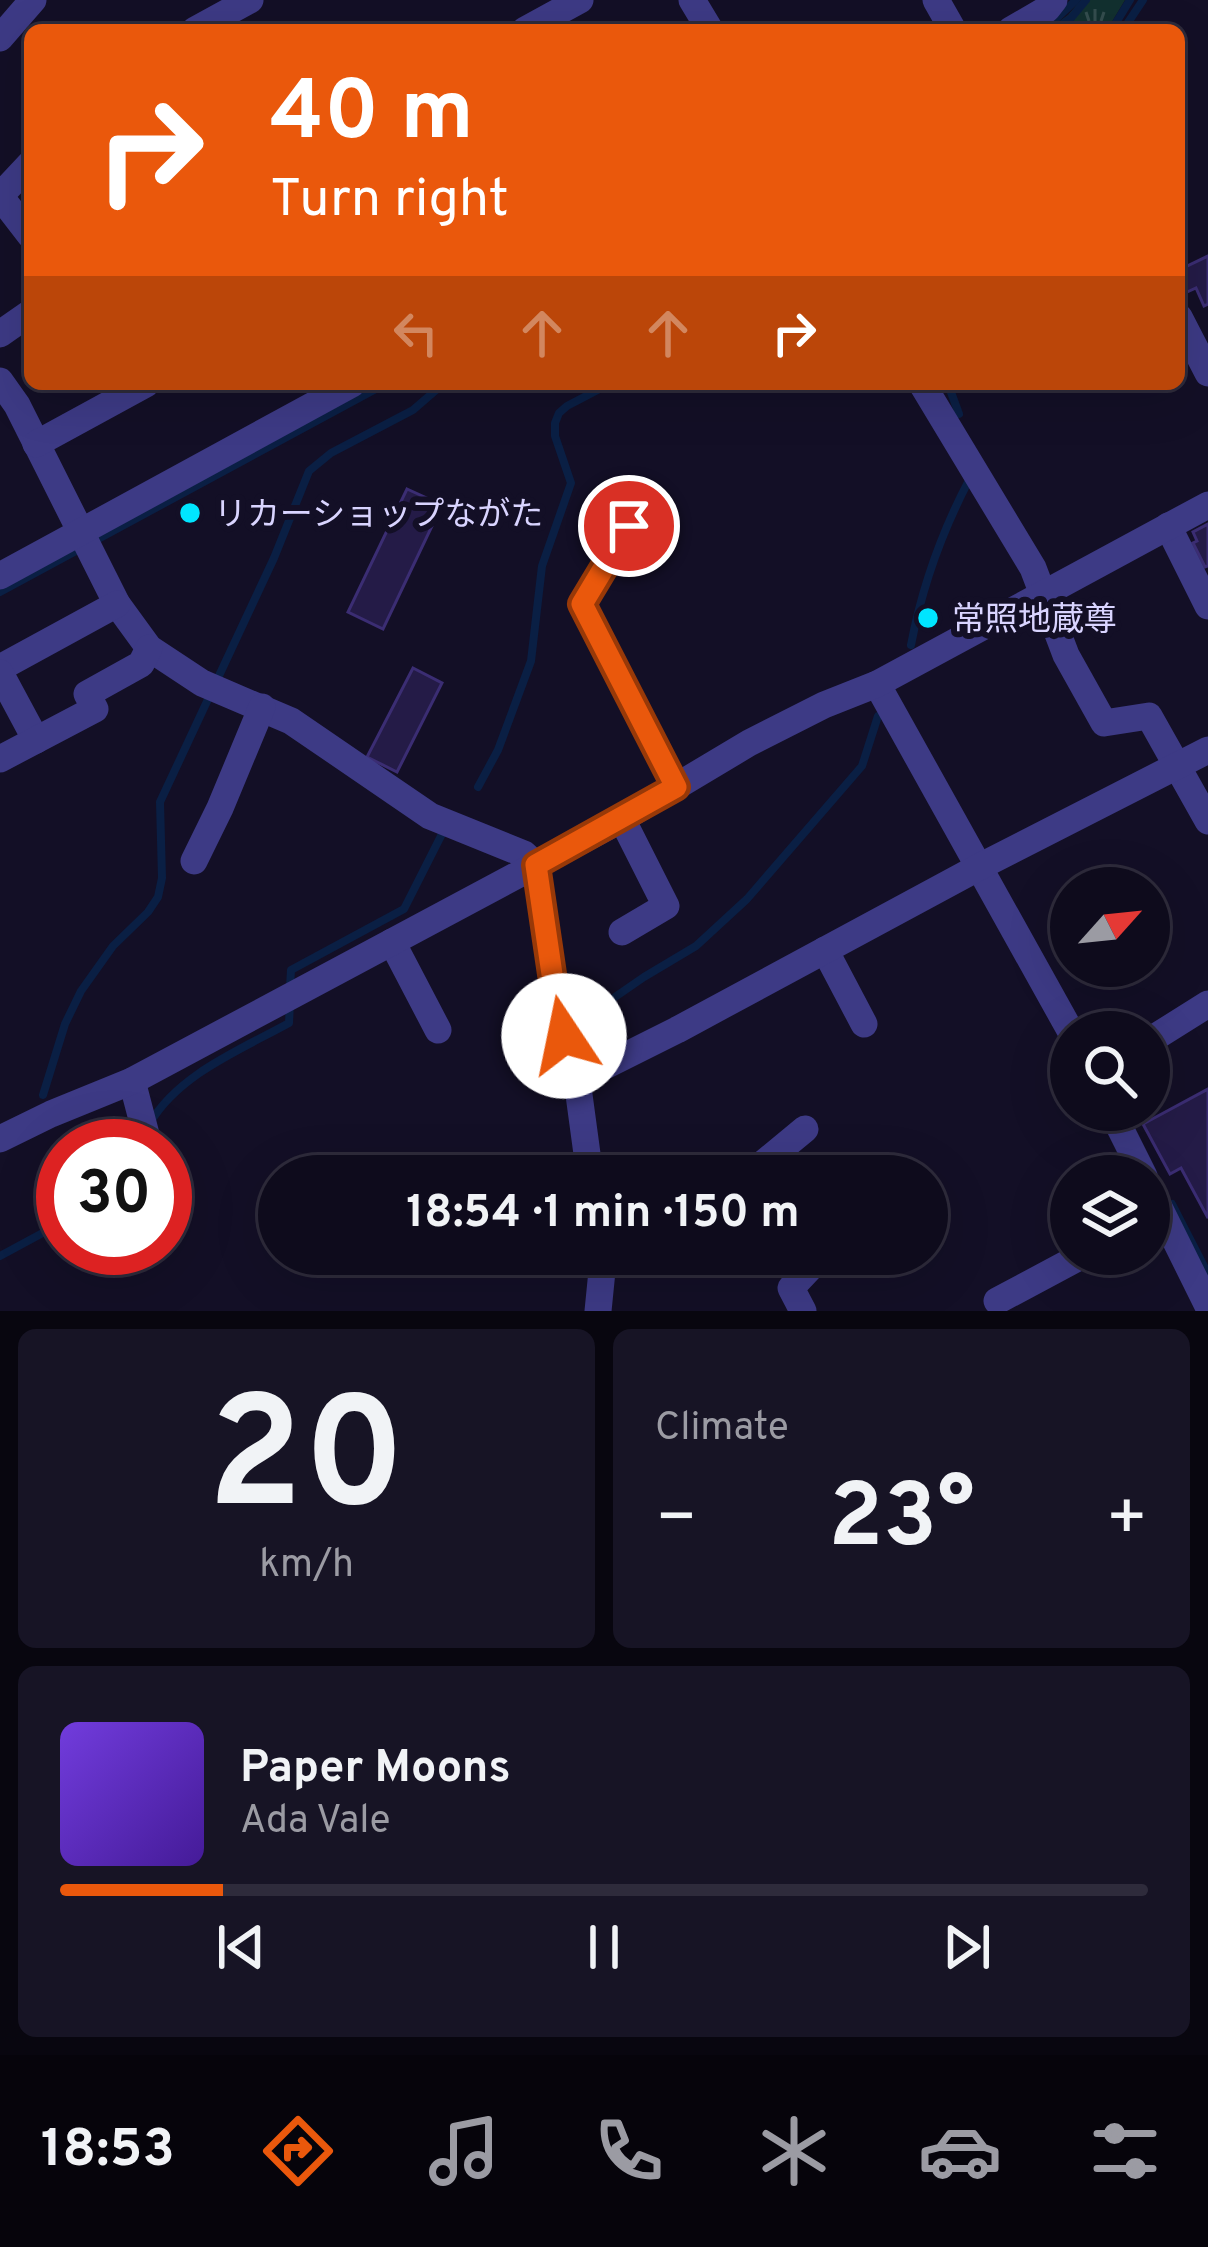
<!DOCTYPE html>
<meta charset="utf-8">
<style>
:root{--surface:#0e0b1c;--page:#171425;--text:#f1f3f6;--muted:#9b9ba3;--line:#2e2b3b;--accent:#ea580c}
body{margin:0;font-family:Overpass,"Noto Sans JP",sans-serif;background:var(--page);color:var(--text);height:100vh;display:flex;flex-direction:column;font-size:45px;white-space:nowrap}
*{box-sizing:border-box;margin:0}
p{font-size:39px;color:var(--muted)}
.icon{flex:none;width:66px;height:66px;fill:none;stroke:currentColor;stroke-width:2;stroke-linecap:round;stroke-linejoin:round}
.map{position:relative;height:1311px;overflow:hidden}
.panel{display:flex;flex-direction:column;gap:18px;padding:18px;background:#08060f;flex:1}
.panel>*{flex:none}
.guide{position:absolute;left:24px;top:24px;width:1161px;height:366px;border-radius:18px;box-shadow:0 12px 48px #0002,0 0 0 3px var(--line);background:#ea580c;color:#fff;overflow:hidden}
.needle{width:78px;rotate:63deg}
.fabs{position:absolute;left:1050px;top:867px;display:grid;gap:24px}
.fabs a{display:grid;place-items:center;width:120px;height:120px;border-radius:50%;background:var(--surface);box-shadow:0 12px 48px #0002,0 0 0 3px var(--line);font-size:60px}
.speed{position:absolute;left:36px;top:1119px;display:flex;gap:24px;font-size:60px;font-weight:700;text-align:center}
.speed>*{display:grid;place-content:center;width:156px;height:156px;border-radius:50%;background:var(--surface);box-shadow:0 12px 48px #0002,0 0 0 3px var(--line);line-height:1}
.speed .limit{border:18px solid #d22;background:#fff;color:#111}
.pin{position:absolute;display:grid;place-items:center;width:102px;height:102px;color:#fff;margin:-51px;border:6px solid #fff;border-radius:50%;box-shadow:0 3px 12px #0007}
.me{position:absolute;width:132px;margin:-66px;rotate:349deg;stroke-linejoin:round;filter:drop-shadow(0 0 9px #0008)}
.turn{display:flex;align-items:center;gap:42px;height:252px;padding:0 48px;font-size:54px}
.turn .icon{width:156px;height:156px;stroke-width:2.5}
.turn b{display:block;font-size:84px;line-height:102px}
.lanes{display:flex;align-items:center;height:114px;padding:0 48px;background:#0003;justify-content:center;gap:60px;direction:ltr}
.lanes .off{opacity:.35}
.big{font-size:90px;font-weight:700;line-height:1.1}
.panel .widget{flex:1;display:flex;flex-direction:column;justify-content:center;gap:18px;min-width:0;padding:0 42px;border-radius:18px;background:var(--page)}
.panel .dial{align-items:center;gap:0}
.dial b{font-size:156px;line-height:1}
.song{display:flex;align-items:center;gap:36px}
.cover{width:144px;height:144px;border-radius:18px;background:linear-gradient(135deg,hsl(260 70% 55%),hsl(260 70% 35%))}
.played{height:12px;border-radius:6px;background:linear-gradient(90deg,var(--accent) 15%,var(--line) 15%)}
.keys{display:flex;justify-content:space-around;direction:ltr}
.heat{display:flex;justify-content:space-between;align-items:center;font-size:66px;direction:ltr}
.panel .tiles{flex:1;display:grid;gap:18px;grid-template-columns:1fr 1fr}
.widget:last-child{grid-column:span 2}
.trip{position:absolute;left:258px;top:1155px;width:690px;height:120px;border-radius:60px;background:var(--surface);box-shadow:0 12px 48px #0002,0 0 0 3px var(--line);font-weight:700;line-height:120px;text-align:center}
.tab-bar{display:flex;height:192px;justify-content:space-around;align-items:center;background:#06040b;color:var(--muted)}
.tab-bar .icon{width:84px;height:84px}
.tab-bar .current{color:var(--accent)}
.tab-bar b{font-size:54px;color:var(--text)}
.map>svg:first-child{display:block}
.park{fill:url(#park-tufts)}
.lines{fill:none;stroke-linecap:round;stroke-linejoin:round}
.stream{stroke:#0a1f44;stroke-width:8}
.building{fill:#241b47;stroke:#3b2d73;stroke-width:3}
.minor{stroke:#3d3a85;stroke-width:27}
.route-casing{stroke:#983908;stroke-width:30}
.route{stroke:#ea580c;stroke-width:21}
.poi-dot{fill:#00e5ff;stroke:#130f26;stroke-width:4.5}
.labels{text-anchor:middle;stroke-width:12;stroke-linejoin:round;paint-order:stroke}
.poi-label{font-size:33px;fill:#d9d4ff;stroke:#130f26;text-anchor:start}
</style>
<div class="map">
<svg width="1208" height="1311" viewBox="0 0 1208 1311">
<defs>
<pattern id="park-tufts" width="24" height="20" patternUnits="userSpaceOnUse" patternTransform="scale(3)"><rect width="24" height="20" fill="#12302f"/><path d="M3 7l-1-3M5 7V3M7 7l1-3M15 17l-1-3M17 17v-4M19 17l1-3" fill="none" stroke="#344d4e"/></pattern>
</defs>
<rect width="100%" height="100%" fill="#130f26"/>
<polygon class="park" points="1081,0 1125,0 1110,25 1091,24 1084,30 1048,30 1068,15"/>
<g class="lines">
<g class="stream">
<polyline points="1044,30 1076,0"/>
<polyline points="1054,30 1071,18 1086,0"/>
<polyline points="1090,30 1107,29"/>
<polyline points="1106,30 1114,26 1130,0"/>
<polyline points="1123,30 1143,0"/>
<polyline points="433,384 436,384"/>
<polyline points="948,384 959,414"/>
<polyline points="446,385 461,384"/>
<polyline points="0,592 385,384"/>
<path d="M911 645C922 587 941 534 968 482"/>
<polyline points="478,787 498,750 531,661 542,566 571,483 555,436 555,423 559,413 567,406 609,384"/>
<polyline points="290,987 291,970 404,909 443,832"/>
<polyline points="570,1028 644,977 696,946 747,899 862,766 878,716"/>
<polyline points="43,1095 65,1024 81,991 113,946 148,912 158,897 162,878 160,802 274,558 309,471 331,453 413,410 443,384"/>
<path d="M150 1123C179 1074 240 1050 289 1023L290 1002"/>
<polyline points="1172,1204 1208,1274"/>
<polyline points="0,1256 63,1222"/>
</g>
</g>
<g class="building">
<polygon points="1208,256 1208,304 1204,306 1196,288 1187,292 1179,270"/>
<polygon points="407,489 442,505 383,629 348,612"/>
<polygon points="1208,524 1208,566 1205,567 1193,543 1197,541 1193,532"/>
<polygon points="413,668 442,683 397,772 367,757"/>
<polygon points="1208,1089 1208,1218 1181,1168 1170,1174 1143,1124"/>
</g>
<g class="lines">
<g class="minor">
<polyline points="692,0 710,30"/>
<polyline points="936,0 953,30"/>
<polyline points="195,30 250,0"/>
<polyline points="525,30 580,0"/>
<polyline points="1011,30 1047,9 1054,0"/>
<polyline points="0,38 33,0"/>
<polyline points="30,164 0,196 30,235"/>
<polyline points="1179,317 1208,373"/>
<polyline points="0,334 30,313"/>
<polyline points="0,381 17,405 117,604 149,648 202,683 291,721 430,816 524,854 536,865 558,1014 577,1080 590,1176"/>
<polyline points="922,384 1033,568 1066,655 1104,723 1149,716 1208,821"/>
<polyline points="36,444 146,384"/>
<polyline points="629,525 582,604 676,787"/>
<polyline points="1168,526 1208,606"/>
<polyline points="0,576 352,384"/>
<polyline points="0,668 117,604"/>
<polyline points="0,673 36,740"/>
<polyline points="877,684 1071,1032"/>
<polyline points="0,759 95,709 87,694 141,664 149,648"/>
<polyline points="622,819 666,906 622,932"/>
<polyline points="194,861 220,808 262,707"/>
<polyline points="392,942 438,1030"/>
<polyline points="825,950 864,1024"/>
<polyline points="1149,1041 1208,1004"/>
<polyline points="577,1080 677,1030 981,866 1208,750"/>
<polyline points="132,1081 149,1146"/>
<polyline points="1111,1110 1144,1176"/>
<polyline points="0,1139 51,1114 132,1081 622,819 749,743 824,705 877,684 1208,505"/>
<polyline points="748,1176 805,1129"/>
<polyline points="1149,1187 1208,1306"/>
<polyline points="997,1301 1085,1254"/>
<polyline points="598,1311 602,1271 600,1254"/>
<polyline points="803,1311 791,1288 823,1254"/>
</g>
</g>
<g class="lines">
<g class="route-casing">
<polyline id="route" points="564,1036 558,1015 536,865 676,787 582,604 629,526"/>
</g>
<use href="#route" class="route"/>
</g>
<g class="poi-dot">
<circle cx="190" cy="513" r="12"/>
<circle cx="928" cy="618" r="12"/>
</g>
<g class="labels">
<g class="poi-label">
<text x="214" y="525">リカーショップながた</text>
<text x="952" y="630">常照地蔵尊</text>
</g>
</g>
</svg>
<div class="fabs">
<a><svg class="needle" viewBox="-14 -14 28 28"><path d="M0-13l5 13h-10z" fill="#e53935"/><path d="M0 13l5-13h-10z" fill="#9b9ba3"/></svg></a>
<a><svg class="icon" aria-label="search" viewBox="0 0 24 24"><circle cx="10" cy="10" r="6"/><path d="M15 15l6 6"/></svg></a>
<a><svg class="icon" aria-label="layers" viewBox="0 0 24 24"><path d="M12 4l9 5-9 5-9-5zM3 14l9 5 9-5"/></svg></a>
</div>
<div class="speed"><div class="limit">30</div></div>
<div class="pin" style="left:629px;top:526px;background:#d93025"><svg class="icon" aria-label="arrive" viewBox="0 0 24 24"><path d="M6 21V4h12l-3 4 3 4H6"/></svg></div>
<svg class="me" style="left:564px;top:1036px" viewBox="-20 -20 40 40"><circle r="19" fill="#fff"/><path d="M0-13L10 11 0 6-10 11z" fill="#ea580c"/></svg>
<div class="trip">18:54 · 1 min · 150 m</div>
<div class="guide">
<div class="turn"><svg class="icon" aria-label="right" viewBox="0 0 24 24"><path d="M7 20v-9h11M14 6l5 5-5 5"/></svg><div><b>40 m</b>Turn right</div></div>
<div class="lanes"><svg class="icon off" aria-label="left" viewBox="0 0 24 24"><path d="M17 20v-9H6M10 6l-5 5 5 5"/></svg><svg class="icon off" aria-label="ahead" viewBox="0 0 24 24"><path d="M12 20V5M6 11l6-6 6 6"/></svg><svg class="icon off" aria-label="ahead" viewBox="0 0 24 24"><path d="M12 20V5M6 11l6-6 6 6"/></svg><svg class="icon" aria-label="right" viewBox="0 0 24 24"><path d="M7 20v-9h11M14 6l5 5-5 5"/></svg></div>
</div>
</div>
<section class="panel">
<div class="tiles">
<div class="widget dial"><b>20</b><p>km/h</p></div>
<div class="widget"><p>Climate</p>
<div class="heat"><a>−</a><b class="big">23°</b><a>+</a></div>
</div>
<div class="widget">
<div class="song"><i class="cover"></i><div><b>Paper Moons</b><p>Ada Vale</p></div></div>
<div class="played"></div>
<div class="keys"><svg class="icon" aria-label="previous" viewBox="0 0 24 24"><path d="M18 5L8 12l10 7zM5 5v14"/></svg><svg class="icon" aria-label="pause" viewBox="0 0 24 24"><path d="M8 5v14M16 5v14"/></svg><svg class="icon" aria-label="next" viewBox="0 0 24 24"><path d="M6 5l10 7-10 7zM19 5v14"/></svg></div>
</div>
</div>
</section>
<nav class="tab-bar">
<b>18:53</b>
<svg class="icon current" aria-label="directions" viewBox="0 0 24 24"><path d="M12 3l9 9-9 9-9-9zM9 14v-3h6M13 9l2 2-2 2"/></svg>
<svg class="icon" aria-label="music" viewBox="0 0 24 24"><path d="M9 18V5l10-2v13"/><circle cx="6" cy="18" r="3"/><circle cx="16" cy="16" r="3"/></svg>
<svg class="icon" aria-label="phone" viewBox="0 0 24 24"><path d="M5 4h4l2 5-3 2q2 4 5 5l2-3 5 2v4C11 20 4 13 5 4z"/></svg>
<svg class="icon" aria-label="climate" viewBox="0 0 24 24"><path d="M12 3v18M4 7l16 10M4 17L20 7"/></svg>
<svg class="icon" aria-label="car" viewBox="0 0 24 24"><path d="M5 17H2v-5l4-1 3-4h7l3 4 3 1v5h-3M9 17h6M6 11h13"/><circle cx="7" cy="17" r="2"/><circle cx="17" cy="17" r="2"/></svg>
<svg class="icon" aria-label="filters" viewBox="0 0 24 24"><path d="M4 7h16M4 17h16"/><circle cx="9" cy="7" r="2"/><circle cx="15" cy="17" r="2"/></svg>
</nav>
